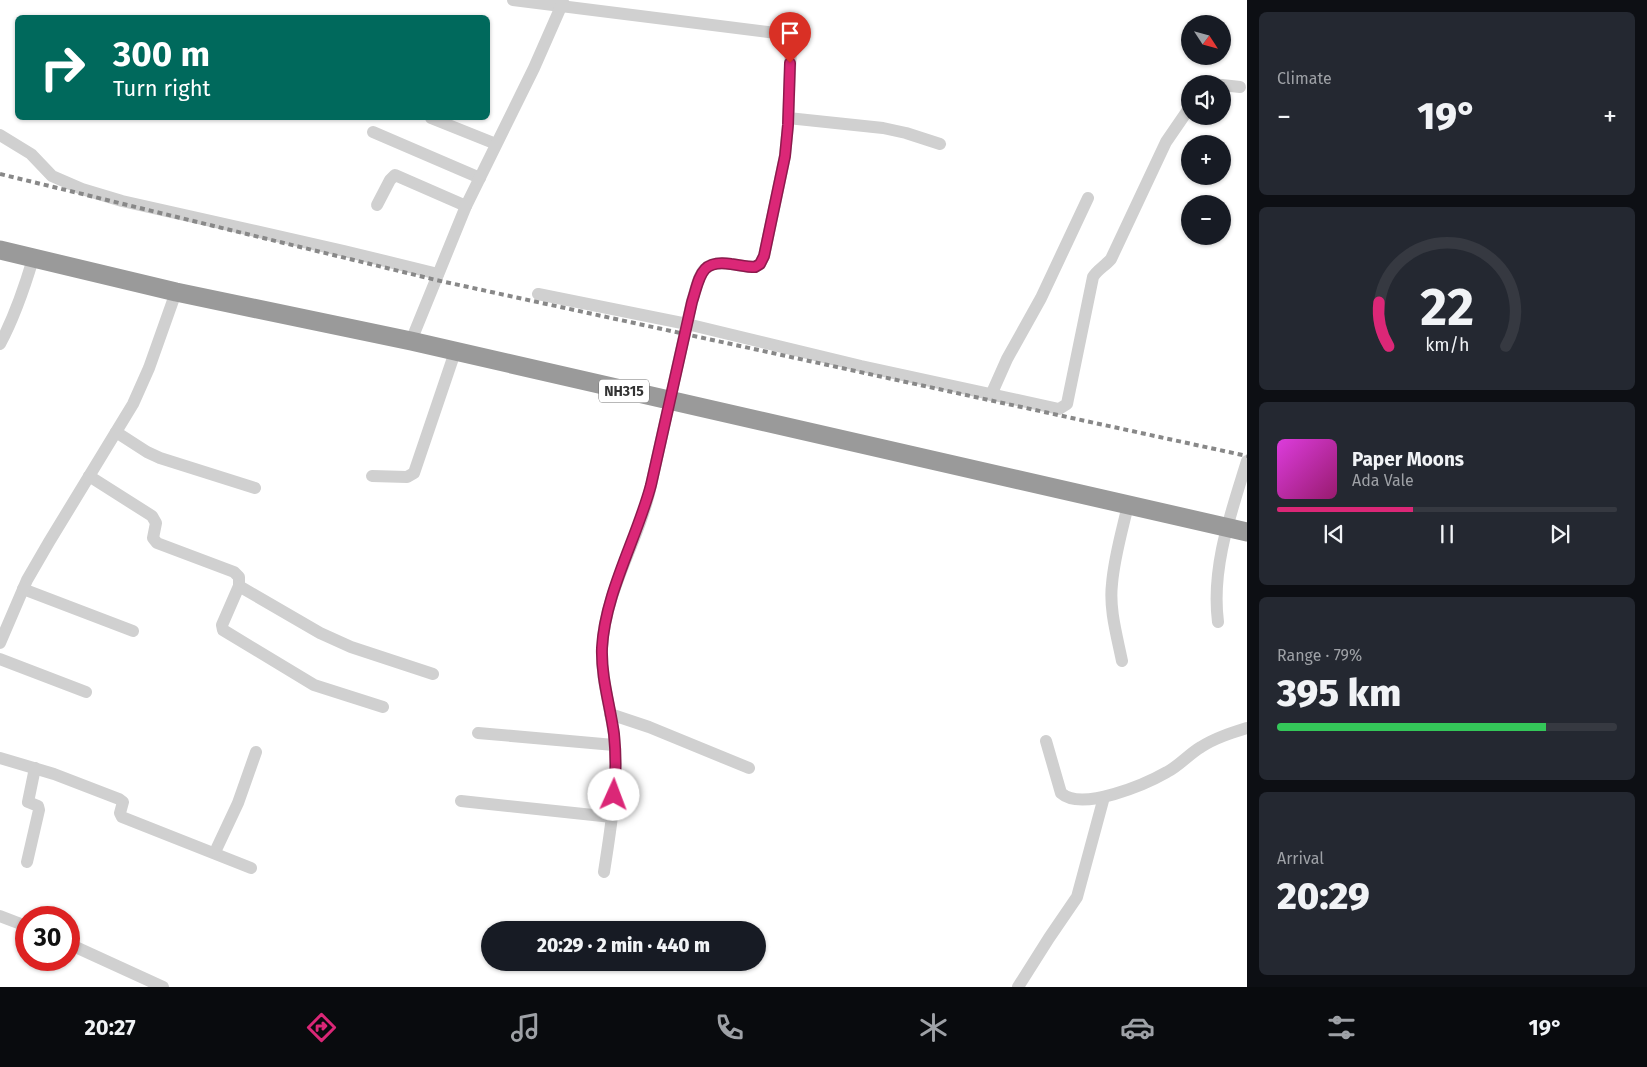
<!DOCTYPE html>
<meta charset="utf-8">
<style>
:root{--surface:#171b24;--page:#242831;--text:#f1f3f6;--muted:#9ea1a6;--line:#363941;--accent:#db2777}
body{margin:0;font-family:"Fira Sans",sans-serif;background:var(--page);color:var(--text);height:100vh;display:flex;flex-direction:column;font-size:19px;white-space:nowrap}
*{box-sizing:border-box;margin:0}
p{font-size:16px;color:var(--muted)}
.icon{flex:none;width:28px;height:28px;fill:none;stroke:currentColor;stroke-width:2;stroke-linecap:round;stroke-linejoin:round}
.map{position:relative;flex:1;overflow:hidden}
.panel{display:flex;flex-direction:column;gap:12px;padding:12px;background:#0d0f14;width:400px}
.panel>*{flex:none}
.top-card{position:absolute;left:15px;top:15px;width:475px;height:105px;border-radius:8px;box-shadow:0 1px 4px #0004;background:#00695c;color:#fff;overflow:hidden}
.needle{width:32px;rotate:126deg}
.buttons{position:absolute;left:1181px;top:15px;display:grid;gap:10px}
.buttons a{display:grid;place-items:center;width:50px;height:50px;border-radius:50%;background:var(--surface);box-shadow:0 1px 4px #0004;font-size:25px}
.speed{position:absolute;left:15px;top:906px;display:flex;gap:10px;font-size:25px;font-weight:700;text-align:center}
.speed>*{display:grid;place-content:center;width:65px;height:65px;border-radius:50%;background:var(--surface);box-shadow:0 1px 4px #0004;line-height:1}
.speed .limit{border:8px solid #d22;background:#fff;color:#111}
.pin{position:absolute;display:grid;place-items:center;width:42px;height:42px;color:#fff;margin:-51px -21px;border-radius:50% 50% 50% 0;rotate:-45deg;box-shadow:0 0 5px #0007}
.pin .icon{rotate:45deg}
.me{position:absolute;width:55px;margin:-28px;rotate:2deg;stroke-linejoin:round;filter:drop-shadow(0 0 4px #0008)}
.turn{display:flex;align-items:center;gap:18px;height:105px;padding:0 15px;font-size:22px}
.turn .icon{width:65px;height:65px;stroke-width:2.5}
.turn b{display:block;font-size:35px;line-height:42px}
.big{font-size:38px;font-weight:800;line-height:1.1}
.panel .widget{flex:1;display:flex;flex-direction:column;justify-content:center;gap:8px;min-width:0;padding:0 18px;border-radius:8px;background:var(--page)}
.panel .dial{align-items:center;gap:0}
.dial svg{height:130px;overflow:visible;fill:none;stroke:var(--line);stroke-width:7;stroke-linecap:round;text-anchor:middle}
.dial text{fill:var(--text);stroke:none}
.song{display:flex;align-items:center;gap:15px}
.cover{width:60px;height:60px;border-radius:8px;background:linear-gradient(135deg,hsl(300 70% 55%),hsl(320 70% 35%))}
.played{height:5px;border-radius:2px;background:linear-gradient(90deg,var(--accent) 40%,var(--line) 40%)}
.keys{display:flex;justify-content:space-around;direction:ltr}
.heat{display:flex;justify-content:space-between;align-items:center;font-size:28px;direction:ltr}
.charge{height:8px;border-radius:4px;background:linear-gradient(90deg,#34c759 79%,var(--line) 0)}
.trip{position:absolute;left:481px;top:921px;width:285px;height:50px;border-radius:25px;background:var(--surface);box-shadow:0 1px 4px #0004;font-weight:800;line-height:50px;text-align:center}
.tab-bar{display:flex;height:80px;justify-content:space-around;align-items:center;background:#090b0e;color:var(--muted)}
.tab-bar .icon{width:35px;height:35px}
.tab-bar .selected{color:var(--accent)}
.tab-bar b{font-size:22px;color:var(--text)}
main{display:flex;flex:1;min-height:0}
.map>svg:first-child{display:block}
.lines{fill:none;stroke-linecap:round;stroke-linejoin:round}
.minor{stroke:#d0d0d0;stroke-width:12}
.highway{stroke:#9a9a9a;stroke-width:19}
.rail{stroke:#888;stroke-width:4;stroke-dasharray:5 4;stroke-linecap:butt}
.route-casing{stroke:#8e194d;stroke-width:12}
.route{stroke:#db2777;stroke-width:9}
.labels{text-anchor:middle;stroke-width:5;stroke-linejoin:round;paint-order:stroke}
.shield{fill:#fff;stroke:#707070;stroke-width:1}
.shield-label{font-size:14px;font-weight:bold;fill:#333}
</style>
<main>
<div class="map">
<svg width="1247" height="987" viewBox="0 0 1247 987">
<rect width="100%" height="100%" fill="#fff"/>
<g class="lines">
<g class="minor">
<path d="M513 0 776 33 786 37 791 45 788 125 785 156 764 256 760 264 755 267C747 267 739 265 731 264 700 259 700 276 692 301L651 485C649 495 646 505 643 514 628 559 604 601 602 649 601 678 610 706 614 735 619 781 611 826 604 872"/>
<polyline points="1222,85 1240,87"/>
<polyline points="431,118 496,144"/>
<polyline points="788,118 883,128 906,133 940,144"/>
<polyline points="373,132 480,178"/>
<polyline points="0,135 31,154 52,176 82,189 122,201 344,251 438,274"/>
<polyline points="377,205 390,180 395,175 466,206"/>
<path d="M538 294 687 324 861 366 1059 409 1067 404 1068 399 1093 277C1097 270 1105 266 1111 259L1166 142 1190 107"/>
<polyline points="411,341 466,206 534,68 563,2"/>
<path d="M0 344C15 316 24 289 33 259"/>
<polyline points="991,395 1007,359 1041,298 1088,198"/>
<polyline points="116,432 147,452 160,458 255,488"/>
<polyline points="89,476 152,516 156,523 153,538 157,543 234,572 239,577 239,586 320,633 351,647 433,674"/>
<polyline points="372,476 407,477 414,473 455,352"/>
<polyline points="239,586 222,625 223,630 314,685 383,707"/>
<polyline points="23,589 133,631"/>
<path d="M1218 622C1211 567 1231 513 1247 461"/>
<polyline points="0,643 27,580 49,542 133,404 149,368 176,292"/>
<polyline points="0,659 86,692"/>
<path d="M1122 661C1117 636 1109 609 1112 584 1114 558 1122 531 1128 505"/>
<polyline points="610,714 649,727 749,768"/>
<polyline points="478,733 614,745"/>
<path d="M1046 741 1061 793C1082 812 1146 784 1167 772 1179 766 1189 754 1201 747 1215 738 1231 733 1247 728"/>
<polyline points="0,758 54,774 119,799 123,802 120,813 122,817 251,868"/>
<polyline points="461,801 612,817"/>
<polyline points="215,852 238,803 256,752"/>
<polyline points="27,862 39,810 38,806 28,802 35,768"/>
<polyline points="0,916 26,926"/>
<polyline points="69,944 163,987"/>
<polyline points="1018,987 1049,938 1077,897 1104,797"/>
</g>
<polyline class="highway" points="0,250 176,292 411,341 1247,532"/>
<polyline class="rail" points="0,174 436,280 1247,456"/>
</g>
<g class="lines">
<g class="route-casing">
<path id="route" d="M614 795C616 775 616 754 614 734 610 705 601 677 602 648 605 593 637 538 651 485L692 302C700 277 700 259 731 264 739 265 747 267 755 267L760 264 764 256 785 156 788 125 790 63"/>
</g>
<use href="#route" class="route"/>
</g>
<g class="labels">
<rect class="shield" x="599" y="379.5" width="50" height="23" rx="4"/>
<g class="shield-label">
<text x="624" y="396">NH315</text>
</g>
</g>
</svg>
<div class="buttons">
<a><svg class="needle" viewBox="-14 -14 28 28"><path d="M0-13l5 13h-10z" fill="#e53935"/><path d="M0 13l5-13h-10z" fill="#9ea1a6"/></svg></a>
<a><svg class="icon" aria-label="sound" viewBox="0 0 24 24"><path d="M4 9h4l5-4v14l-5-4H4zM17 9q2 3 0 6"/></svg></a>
<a>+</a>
<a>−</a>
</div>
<div class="speed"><div class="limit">30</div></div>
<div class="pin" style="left:790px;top:63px;background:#d93025"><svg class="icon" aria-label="arrive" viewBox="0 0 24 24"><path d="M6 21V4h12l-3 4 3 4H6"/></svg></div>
<svg class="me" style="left:614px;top:795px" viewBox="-20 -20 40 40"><circle r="19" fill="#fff"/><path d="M0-13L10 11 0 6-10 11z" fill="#db2777"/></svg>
<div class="trip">20:29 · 2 min · 440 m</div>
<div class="top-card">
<div class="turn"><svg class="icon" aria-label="right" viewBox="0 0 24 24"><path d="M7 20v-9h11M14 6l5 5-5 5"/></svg><div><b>300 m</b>Turn right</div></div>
</div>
</div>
<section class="panel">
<div class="widget"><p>Climate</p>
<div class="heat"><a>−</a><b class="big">19°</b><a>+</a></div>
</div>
<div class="widget dial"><svg viewBox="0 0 100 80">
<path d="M14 69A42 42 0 1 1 86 69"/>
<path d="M14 69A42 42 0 0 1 8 42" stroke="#db2777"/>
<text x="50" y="56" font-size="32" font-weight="700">22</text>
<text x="50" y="72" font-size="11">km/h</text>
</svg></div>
<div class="widget">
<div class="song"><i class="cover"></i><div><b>Paper Moons</b><p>Ada Vale</p></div></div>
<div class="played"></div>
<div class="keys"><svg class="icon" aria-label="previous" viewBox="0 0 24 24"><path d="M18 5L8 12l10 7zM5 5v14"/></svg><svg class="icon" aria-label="pause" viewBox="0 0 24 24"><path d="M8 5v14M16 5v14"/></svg><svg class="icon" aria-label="next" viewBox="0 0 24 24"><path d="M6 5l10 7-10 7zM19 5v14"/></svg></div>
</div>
<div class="widget"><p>Range · 79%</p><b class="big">395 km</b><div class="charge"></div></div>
<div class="widget"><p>Arrival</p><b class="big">20:29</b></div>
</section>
</main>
<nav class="tab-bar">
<b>20:27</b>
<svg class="icon selected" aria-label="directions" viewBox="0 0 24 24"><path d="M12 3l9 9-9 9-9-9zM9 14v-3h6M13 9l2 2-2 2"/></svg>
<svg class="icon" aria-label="music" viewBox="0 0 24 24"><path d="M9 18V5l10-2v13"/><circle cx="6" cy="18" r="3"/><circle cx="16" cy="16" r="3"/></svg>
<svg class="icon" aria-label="phone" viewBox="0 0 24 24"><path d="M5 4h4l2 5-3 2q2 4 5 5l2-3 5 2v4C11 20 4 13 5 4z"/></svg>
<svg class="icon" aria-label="climate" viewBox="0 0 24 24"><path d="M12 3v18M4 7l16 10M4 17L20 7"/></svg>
<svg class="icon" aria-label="car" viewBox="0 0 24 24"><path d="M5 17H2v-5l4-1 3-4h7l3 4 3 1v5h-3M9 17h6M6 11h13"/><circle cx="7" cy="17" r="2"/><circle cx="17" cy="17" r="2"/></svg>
<svg class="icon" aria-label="filters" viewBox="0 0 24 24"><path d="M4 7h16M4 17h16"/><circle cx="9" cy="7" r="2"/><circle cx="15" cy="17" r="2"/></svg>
<b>19°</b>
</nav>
